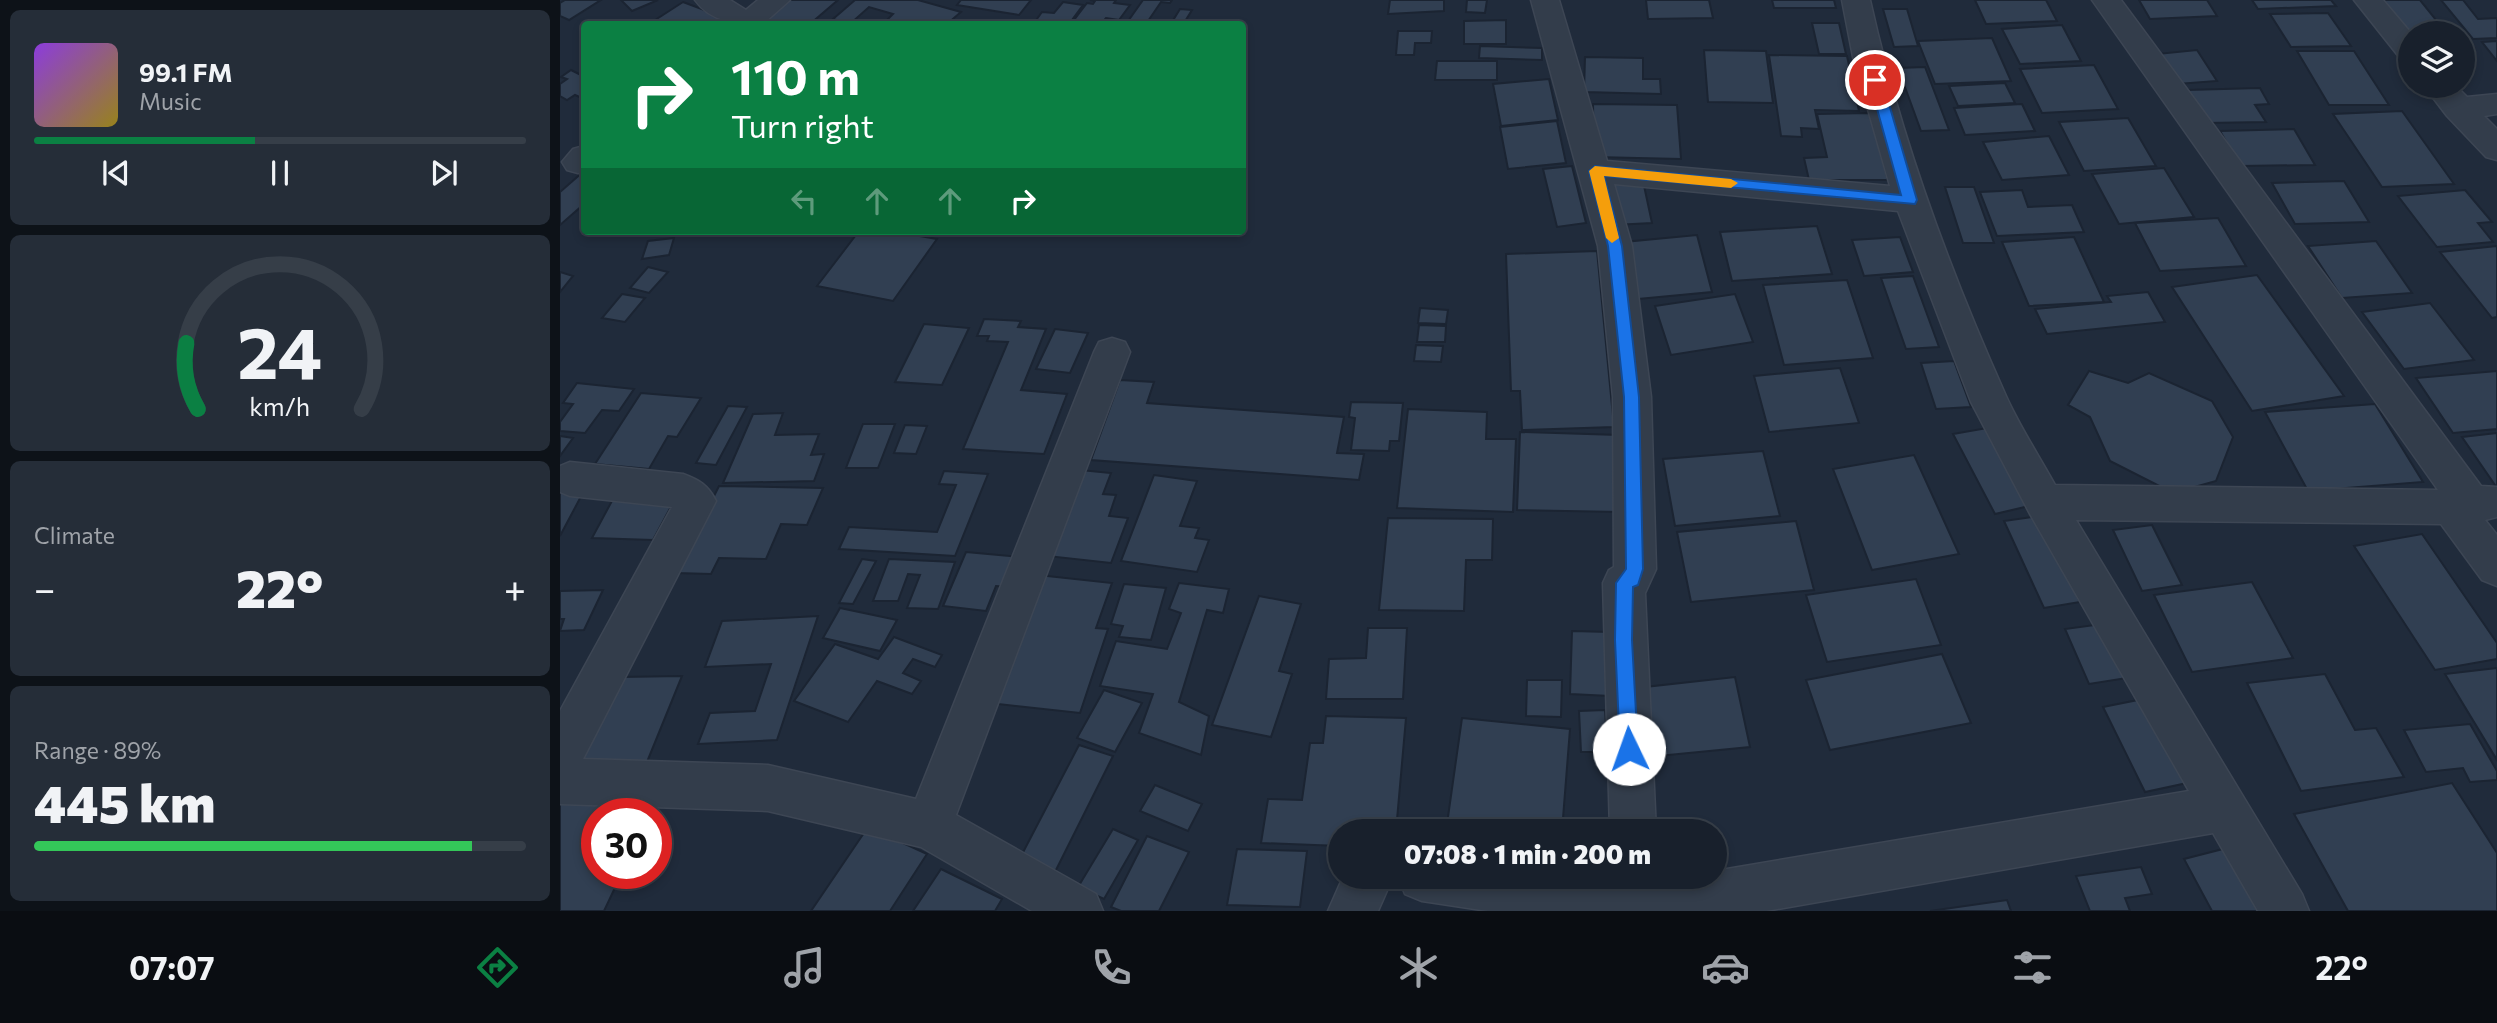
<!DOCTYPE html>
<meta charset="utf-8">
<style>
:root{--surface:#18202c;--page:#252d38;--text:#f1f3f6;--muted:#9fa3a9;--line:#363e48;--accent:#0b8043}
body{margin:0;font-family:Commissioner,sans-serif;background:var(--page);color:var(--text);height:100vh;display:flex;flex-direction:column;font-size:26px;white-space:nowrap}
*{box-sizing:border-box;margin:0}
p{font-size:23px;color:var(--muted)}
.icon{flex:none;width:38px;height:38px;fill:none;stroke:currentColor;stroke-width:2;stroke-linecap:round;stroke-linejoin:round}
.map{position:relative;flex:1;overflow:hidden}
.drawer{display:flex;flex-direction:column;gap:10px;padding:10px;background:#0d1218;width:560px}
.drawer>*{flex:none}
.banner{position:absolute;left:21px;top:21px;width:665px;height:214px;border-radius:7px;box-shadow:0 4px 10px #0003,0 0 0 2px var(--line);background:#0b8043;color:#fff;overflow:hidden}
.buttons{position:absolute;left:1838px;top:21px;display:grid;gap:14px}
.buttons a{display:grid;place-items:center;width:77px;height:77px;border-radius:50%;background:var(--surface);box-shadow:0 4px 10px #0003,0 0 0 2px var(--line);font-size:35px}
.speed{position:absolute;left:21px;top:798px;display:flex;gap:14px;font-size:35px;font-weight:700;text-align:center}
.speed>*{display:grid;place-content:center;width:91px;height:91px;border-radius:50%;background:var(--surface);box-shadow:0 4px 10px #0003,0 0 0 2px var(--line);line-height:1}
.speed .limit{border:10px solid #d22;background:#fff;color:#111}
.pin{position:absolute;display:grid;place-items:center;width:60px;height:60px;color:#fff;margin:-30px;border:4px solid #fff;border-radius:50%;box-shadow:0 2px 7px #0007}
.me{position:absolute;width:77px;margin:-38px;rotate:357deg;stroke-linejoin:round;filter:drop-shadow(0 0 5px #0008)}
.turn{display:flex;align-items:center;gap:24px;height:147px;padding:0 35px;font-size:32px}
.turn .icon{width:91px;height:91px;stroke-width:2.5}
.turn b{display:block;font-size:49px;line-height:60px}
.lanes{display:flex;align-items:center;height:66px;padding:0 35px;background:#0003;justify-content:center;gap:35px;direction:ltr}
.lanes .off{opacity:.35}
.big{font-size:52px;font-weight:800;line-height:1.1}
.drawer .widget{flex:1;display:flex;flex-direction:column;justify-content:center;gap:10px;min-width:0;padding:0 24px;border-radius:10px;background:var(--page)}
.drawer .dial{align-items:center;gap:0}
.dial svg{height:182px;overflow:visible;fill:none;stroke:var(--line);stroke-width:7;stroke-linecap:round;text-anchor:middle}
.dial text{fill:var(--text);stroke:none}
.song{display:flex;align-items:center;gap:21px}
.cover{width:84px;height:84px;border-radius:10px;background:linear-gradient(135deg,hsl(270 70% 55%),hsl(50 70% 35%))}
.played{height:7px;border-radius:4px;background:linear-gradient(90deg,var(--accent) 45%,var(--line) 45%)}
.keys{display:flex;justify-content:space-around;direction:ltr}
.heat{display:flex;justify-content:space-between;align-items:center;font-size:38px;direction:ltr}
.charge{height:10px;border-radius:5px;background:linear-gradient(90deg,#34c759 89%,var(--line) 0)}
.trip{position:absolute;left:768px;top:819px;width:399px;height:70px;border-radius:35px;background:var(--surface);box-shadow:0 4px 10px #0003,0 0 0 2px var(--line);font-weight:800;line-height:70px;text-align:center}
.dock{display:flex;height:112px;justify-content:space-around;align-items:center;background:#0a0d12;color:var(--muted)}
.dock .icon{width:49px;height:49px}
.dock .current{color:var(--accent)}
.dock b{font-size:32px;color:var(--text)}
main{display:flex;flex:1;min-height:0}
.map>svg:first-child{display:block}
.building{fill:#313f52;stroke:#1b2432;stroke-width:2}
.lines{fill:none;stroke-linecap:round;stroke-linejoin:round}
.minor-casing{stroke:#3d4654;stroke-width:3}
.minor{fill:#333d4b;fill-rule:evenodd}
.route{fill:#1a73e8;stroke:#114b97;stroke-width:2}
.slow{fill:#f59e0b}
</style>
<main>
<section class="drawer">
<div class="widget">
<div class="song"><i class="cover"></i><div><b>99.1 FM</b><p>Music</p></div></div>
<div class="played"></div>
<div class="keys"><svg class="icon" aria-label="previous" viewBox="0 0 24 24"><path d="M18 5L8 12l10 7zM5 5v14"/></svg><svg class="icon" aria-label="pause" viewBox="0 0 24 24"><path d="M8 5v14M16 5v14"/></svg><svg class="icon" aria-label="next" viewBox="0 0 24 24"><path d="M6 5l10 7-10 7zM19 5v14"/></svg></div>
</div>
<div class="widget dial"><svg viewBox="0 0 100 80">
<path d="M14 69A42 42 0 1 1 86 69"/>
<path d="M14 69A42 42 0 0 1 9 40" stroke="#0b8043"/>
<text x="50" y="56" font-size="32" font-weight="700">24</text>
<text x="50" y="72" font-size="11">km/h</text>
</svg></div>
<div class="widget"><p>Climate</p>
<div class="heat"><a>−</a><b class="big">22°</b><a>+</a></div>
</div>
<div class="widget"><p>Range · 89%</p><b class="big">445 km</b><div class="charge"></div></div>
</section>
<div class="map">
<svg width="1937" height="911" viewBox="0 0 1937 911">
<rect width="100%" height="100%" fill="#202b3b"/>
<g class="building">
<polygon points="5,0 41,0 9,20 0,16 0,3"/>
<polygon points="61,0 98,0 72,11"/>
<polygon points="219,0 278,0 250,24 216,24 197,19"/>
<polygon points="295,0 358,0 401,12 387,24 345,24 327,20 333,14 309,7 290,24 273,19"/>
<polygon points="401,0 471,0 459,15 397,5"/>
<polygon points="530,0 556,0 554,3 570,5 559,20 546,18 541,24 511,24 527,3 533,4 535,1"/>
<polygon points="583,0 612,0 610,3 601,2 586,24 566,24"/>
<polygon points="830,0 884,0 884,11 828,14"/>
<polygon points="907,0 927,0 925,13 906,12"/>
<polygon points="1086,0 1149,0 1153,18 1088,19"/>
<polygon points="1212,0 1274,0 1276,8 1214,8"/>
<polygon points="1415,0 1486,0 1497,21 1426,24"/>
<polygon points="1579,0 1647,0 1657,16 1590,19"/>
<polygon points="1692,0 1771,0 1776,6 1698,9"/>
<polygon points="1823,0 1860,0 1885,31 1848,32"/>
<polygon points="1881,0 1903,0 1918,19 1937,18 1937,38 1913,39"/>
<polygon points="123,2 163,17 153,24 89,24"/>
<polygon points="503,2 523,5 509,24 474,23 482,12 494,13"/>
<polygon points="620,9 632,10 624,23 612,22"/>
<polygon points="1323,9 1347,9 1358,46 1334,47"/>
<polygon points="1768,13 1791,46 1731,47 1710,14"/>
<polygon points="946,20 946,44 904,44 904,21"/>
<polygon points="1252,23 1279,23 1286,54 1259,54"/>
<polygon points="1502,25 1521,61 1460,64 1442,29"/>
<polygon points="838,31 872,31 871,43 855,43 854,55 836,55"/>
<polygon points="1432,38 1451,81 1375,84 1358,41"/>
<polygon points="1937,41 1937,61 1922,42"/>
<polygon points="920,46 982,48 982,60 919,58"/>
<polygon points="1144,50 1206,51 1213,103 1148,102"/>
<polygon points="1637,50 1657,81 1617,84 1597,54"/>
<polygon points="1737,51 1794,51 1829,105 1769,105"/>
<polygon points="1209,55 1287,56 1299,111 1255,110 1259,129 1241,128 1242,137 1221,136"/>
<polygon points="1025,57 1083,58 1083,79 1100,79 1101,94 1024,92"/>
<polygon points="877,61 937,61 937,80 875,80"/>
<polygon points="1534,65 1558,109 1482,113 1460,69"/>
<polygon points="1365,67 1389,130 1361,131 1338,68"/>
<polygon points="11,70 21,75 24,73 24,99 15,95 7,100 0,96 0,84 7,79 1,77"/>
<polygon points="989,79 998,120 941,126 933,84"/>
<polygon points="1445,83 1455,103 1398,106 1389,86"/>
<polygon points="1700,88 1709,104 1695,105 1706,122 1646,123 1627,90"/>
<polygon points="1033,104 1117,105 1121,159 1034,157"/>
<polygon points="1462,104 1475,131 1405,135 1394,108"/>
<polygon points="1842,111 1894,184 1822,187 1773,114"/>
<polygon points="1310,113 1328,180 1249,180 1244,158 1267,157 1257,114"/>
<polygon points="1568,118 1596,166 1524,171 1499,122"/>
<polygon points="997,121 1006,163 948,169 940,127"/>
<polygon points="1734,129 1755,165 1680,166 1660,131"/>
<polygon points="1489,136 1509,175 1442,180 1423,142"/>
<polygon points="1012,166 1026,223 997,227 983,169"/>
<polygon points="1604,168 1634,217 1559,224 1532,174"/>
<polygon points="24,171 24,204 0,225 0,192"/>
<polygon points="1083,181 1092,223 1054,225 1048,182"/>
<polygon points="1784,181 1809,222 1735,224 1712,183"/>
<polygon points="1385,187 1414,187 1434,243 1403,243"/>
<polygon points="1462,190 1468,207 1512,205 1524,232 1437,236 1420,192"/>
<polygon points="1905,190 1932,222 1918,223 1933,242 1877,247 1838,196"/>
<polygon points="1658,218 1686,266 1600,271 1575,223"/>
<polygon points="1257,226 1272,274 1172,281 1160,232"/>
<polygon points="299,231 331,231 377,239 333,301 257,286"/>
<polygon points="1137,235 1152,292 1078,299 1064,242"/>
<polygon points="1340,237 1353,272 1304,276 1292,240"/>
<polygon points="1514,237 1544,302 1469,306 1442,242"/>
<polygon points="114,238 109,255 82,259 88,241"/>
<polygon points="1816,241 1852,293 1782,298 1748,246"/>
<polygon points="1937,246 1937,317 1932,318 1880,252"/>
<polygon points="1037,251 1054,427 962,430 960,391 951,391 946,254"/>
<polygon points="88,267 108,272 89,293 70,288"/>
<polygon points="0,272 13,276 0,292"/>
<polygon points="1697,275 1784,396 1692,411 1612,287"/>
<polygon points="1353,276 1379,347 1346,349 1321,278"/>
<polygon points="1287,280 1313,358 1224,365 1203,285"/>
<polygon points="1588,292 1605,322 1487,334 1475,309 1551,302 1547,296"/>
<polygon points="62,294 85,298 65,322 42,318"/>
<polygon points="1175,294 1193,342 1111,355 1095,306"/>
<polygon points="1870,303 1914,360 1844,369 1802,312"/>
<polygon points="860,308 888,310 886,324 858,323"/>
<polygon points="424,319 461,321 458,327 486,329 461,390 507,394 484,454 403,449 448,342 427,341 429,336 417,336"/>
<polygon points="364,324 409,328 382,385 335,382"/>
<polygon points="859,325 886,326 885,342 857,342"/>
<polygon points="495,329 528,333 510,373 476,369"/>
<polygon points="856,345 883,346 881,362 854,361"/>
<polygon points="1394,361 1411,407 1376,409 1361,363"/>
<polygon points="1280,368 1299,423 1209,432 1194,376"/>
<polygon points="1529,371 1568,383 1589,373 1652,401 1673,437 1656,481 1613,493 1550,461 1530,417 1508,405"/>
<polygon points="1937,371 1937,429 1893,433 1856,378"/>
<polygon points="560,380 594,382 587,403 784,417 777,453 804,454 799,480 531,460"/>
<polygon points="17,383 74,389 59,411 42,410 25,433 0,431 0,422 13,404 3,403"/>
<polygon points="81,393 141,398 117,437 108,436 89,469 35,464"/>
<polygon points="791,402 843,403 839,441 830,441 829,451 791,450 795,418 789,417"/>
<polygon points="1815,404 1863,482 1748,491 1705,412"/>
<polygon points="168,406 187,407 156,465 136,463"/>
<polygon points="848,409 927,412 926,439 956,439 953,512 837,508"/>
<polygon points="223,413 215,435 259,434 251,455 264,454 254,481 163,483 193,414"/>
<polygon points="303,424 335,424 318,468 286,468"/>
<polygon points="345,425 367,426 356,454 334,453"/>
<polygon points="1427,428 1469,506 1435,514 1393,434"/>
<polygon points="960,432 1059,435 1061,512 957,510"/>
<polygon points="1937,433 1937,488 1902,437"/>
<polygon points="0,436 13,438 0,456"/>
<polygon points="1203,451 1220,516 1115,526 1103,459"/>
<polygon points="1354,455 1399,554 1312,570 1273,469"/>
<polygon points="520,470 551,473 543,494 556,495 549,516 568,518 551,563 487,556"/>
<polygon points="384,471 428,474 395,556 279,549 289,527 377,532 396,485 379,484"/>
<polygon points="594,475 637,481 620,526 639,528 635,538 649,540 637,572 561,561"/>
<polygon points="159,486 263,488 247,525 221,524 206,559 159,558 151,574 116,573"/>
<polygon points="0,487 26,487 0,536"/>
<polygon points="53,499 114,501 93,540 32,538"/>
<polygon points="1479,516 1520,602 1484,608 1444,521"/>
<polygon points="828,518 933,519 932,560 906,560 904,611 819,610"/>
<polygon points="1236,521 1254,590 1131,602 1117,532"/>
<polygon points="1592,525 1622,585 1582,591 1553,530"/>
<polygon points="1862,534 1937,643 1937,659 1875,670 1794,546"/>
<polygon points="406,552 461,557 450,587 436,586 426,611 383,606"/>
<polygon points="302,559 316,561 293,604 279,603"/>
<polygon points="329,559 395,562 378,609 347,608 360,575 348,574 338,601 313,601"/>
<polygon points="478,575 552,583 536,628 548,629 520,713 429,703"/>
<polygon points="1356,579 1381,645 1267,662 1246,595"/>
<polygon points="1692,582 1733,658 1632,672 1594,595"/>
<polygon points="619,583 669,589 663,613 647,610 619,702 649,716 641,755 579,733 593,694 540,686 556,641 607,649 621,613 609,609"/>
<polygon points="564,584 606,588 591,640 559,637 563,626 551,624"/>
<polygon points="43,590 24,630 0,631 4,619 0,619 0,591"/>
<polygon points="699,596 741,604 719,671 732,674 711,737 652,725"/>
<polygon points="280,608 337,620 320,651 263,638"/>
<polygon points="258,616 217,740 138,744 150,713 195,711 211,664 145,667 162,621"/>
<polygon points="1542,624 1567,678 1529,684 1505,629"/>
<polygon points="808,628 847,628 843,699 766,699 769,659 806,658"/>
<polygon points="1012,631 1050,632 1050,696 1010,694"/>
<polygon points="334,637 382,655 375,667 353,659 343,673 361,681 352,694 317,681 288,722 234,701 275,644 318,659"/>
<polygon points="1382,654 1411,723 1270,750 1246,680"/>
<polygon points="1937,668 1937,760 1885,674"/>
<polygon points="1765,674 1795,730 1816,728 1844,777 1741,791 1687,683"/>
<polygon points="122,676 87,762 21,763 60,677"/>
<polygon points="1175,677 1190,747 1088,757 1076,688"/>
<polygon points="967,680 1002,680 1001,717 966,716"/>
<polygon points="544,690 582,703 555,752 517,738"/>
<polygon points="1583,699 1627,783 1585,792 1543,707"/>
<polygon points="1045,710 1048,752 1021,752 1019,711"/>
<polygon points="766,716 846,718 836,831 780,831 780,846 701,843 708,799 742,800 750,743 763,743"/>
<polygon points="902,718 1010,729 1002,831 886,831"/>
<polygon points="1910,724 1937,771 1937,780 1910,782 1903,768 1866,772 1844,730"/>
<polygon points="519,745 553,756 495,872 459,860"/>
<polygon points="1892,783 1937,853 1937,911 1788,911 1734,814"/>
<polygon points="595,785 642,804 628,831 580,811"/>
<polygon points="0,791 99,797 91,814 37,814 37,873 62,873 44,911 0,911"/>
<polygon points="308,827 367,854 330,911 251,911"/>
<polygon points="553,829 578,840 544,899 518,887"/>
<polygon points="587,836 629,852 599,911 561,911 551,907"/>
<polygon points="677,849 747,851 740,907 667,905"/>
<polygon points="1663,849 1698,911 1652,911 1624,859"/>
<polygon points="1581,867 1592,894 1565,898 1570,911 1530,911 1516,876"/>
<polygon points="381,869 442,899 435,911 353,911"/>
<polygon points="1447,900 1451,911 1370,911"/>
</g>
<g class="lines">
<g class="minor-casing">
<g id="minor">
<path d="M135 0H170L186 10 198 0H230L203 24C178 24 151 23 135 0Z"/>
<path d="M971 0H999L1047 161 1330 186 1293 57 1282 0H1310C1340 136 1389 269 1446 396 1460 427 1479 456 1495 485L1878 490 1532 0H1561L1921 486 1937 487V517L1925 520 1937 535V586L1922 580 1881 524 1516 520 1742 894 1749 911H1698L1653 833 1206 911H928L862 901 845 894 838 877H1023L1051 881V877H1099V881L1123 877H1155V871L1629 791 1470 514 1411 402 1338 211 1054 184 1072 246 1091 397 1096 569 1085 593 1096 831H1050L1043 583 1049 570 1054 567 1053 397 1038 246Z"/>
<polygon points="1794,0 1823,0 1851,33 1850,60 1840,58"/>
<polygon points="1864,86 1896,86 1907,97 1937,94 1937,114 1924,116 1937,129 1937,160 1926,157 1887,116"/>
<polygon points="24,146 24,171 18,173 7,170 2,162 13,149"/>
<path d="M552 338 565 342 570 352 396 815 536 894 543 911H472L361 847 208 811 0 804V711L112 507 10 496 0 492V466L10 462 123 474C139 480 148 485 156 501L23 759 208 765 356 799 534 352 539 342Z"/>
<polygon points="783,877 833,877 818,911 768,911"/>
</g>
</g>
<use href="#minor" class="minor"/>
</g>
<polygon class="route" points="1315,76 1322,80 1357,200 1355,204 1044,176 1062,246 1079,397 1083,569 1078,585 1073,587 1072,640 1078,749 1076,756 1069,758 1062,756 1060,749 1055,640 1056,583 1066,569 1064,397 1048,246 1029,171 1035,166 1341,195 1309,80"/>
<polygon class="slow" points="1035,166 1171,179 1178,183 1171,188 1044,176 1059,238 1052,243 1046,238 1029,171"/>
</svg>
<div class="buttons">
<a><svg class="icon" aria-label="layers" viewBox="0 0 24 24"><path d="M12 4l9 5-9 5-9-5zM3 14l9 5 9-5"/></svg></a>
</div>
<div class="speed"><div class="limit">30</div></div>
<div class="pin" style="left:1315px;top:80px;background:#d93025"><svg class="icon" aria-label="arrive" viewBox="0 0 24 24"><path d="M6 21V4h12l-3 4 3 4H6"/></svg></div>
<svg class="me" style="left:1069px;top:749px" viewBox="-20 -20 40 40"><circle r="19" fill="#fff"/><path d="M0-13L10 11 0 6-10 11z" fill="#1a73e8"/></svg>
<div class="trip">07:08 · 1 min · 200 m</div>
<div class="banner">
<div class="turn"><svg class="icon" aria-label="right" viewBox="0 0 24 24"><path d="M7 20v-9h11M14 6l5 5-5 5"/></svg><div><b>110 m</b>Turn right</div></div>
<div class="lanes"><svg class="icon off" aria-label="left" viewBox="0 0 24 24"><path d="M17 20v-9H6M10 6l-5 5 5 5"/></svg><svg class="icon off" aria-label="ahead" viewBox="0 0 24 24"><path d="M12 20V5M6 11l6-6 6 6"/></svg><svg class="icon off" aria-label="ahead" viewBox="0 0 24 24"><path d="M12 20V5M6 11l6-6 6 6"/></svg><svg class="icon" aria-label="right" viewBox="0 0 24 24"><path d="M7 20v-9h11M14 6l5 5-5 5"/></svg></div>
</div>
</div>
</main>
<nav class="dock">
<b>07:07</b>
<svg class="icon current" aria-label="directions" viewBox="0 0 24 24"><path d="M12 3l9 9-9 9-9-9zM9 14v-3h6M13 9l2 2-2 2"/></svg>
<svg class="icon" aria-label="music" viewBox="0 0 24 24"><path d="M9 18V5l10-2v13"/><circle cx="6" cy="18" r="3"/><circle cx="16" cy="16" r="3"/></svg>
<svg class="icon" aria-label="phone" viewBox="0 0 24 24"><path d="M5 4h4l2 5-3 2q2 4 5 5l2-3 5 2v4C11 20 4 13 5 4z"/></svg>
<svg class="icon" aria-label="climate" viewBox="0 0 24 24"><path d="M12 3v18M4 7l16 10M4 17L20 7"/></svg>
<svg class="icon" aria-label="car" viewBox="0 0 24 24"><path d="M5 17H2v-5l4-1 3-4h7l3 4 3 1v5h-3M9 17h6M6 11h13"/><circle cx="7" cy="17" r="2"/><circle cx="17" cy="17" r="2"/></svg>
<svg class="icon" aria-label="filters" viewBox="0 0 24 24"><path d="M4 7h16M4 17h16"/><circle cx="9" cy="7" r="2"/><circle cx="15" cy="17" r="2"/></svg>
<b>22°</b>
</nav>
